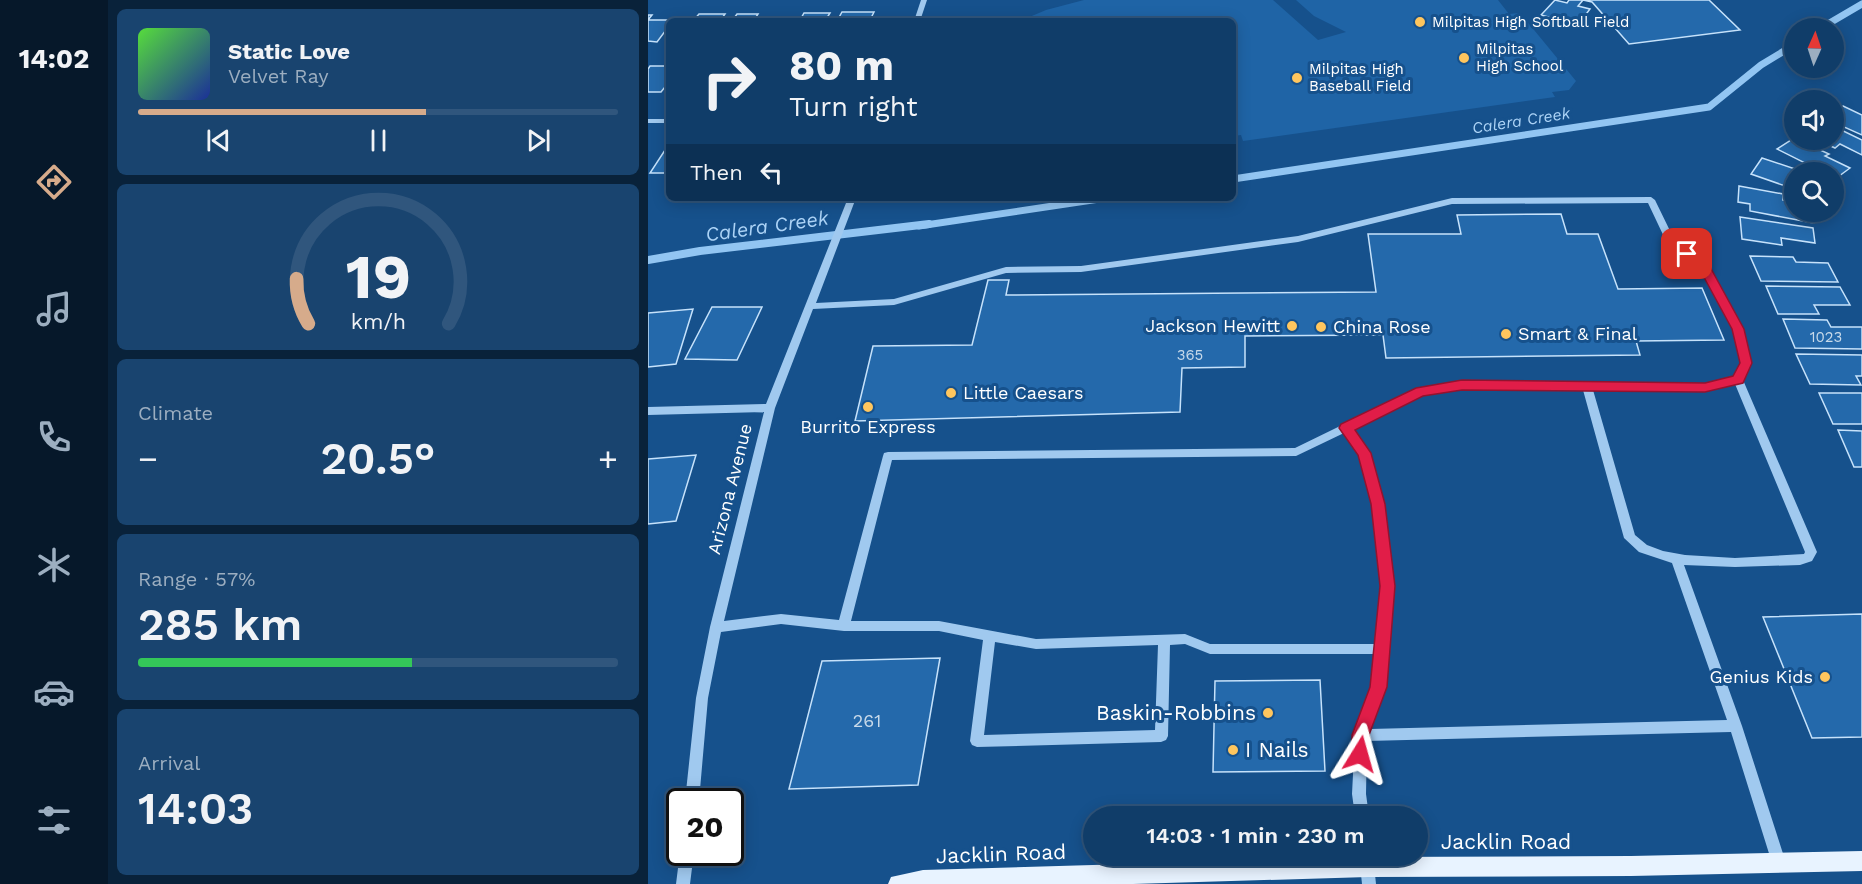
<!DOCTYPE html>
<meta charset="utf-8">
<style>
:root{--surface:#103d69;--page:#19446f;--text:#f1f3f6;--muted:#9caec0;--line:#30567d;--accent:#d6ab8b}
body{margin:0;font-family:"Work Sans",sans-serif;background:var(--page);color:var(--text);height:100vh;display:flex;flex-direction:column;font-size:22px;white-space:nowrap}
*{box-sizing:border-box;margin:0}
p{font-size:20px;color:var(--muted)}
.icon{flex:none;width:33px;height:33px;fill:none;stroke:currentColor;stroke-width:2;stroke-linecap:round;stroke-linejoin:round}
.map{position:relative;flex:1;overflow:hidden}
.drawer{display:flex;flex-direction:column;gap:9px;padding:9px;background:#09223a;width:540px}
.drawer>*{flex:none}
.top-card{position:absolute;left:18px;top:18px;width:570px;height:183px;border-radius:9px;box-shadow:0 3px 15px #0003,0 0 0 2px var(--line);background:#103d69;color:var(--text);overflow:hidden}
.needle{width:39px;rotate:3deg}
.buttons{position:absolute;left:1136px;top:18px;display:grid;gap:12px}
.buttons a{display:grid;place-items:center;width:60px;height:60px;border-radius:50%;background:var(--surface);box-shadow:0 3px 15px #0003,0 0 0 2px var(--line);font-size:30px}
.speed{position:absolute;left:18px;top:788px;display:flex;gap:12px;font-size:30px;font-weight:700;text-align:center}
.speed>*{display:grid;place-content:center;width:78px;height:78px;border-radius:50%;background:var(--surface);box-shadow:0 3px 15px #0003,0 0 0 2px var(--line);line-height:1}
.speed .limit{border:3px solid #111;border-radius:9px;background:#fff;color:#111}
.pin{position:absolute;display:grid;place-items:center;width:51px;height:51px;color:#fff;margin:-26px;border-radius:12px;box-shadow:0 3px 9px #0006}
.me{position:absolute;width:66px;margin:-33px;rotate:8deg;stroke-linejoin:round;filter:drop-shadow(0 0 4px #0008)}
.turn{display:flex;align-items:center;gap:21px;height:126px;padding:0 24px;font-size:27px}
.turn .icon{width:78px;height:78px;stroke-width:2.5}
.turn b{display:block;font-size:42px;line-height:51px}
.then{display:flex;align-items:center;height:57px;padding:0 24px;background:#0003;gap:12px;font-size:22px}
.big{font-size:45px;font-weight:600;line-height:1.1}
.drawer .widget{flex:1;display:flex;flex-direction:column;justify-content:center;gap:9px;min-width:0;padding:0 21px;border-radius:9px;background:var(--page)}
.drawer .dial{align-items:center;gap:0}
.dial svg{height:156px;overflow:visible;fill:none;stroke:var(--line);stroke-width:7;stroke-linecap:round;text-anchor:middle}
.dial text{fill:var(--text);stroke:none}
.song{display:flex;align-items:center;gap:18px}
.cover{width:72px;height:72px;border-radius:9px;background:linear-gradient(135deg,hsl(110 70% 55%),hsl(230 70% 35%))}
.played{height:6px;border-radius:3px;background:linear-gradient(90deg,var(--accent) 60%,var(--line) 60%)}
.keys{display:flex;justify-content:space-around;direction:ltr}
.heat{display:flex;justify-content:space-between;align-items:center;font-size:33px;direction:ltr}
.charge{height:9px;border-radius:4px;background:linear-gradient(90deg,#34c759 57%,var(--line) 0)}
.trip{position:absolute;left:435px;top:806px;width:345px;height:60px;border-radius:30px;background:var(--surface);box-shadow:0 3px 15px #0003,0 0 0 2px var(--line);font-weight:600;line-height:60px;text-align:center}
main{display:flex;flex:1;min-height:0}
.menu{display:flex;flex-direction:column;width:108px;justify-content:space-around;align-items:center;background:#06182a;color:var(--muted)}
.menu .icon{width:42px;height:42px}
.menu .current{color:var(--accent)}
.menu b{font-size:27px;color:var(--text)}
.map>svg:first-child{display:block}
.green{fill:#1f64a6}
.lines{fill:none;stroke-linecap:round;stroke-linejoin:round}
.stream-far1{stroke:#92c5f2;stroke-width:7}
.stream{stroke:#92c5f2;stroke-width:8}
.building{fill:#2469ab;stroke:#c6e2fb;stroke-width:1.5}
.minor{fill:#a0c9ef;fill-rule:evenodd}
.major{fill:#e8f3ff;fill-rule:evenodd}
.route{fill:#e11d48;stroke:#92132f;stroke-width:1.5}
.poi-dot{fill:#ffc65e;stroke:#16518c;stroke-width:2}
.labels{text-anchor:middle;stroke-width:6;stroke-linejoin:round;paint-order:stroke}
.far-poi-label{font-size:15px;fill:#fff;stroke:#16518c;text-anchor:start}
.number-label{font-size:15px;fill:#c8daea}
.far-water-label{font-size:16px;font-style:italic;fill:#acd3f6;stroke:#16518c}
.poi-label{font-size:18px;fill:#fff;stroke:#16518c;text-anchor:start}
.street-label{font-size:18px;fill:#fff;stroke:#16518c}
.near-number-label{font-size:18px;fill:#c8daea}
.water-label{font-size:20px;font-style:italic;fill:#acd3f6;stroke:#16518c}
.near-poi-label{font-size:21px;fill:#fff;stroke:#16518c;text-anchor:end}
.near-street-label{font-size:21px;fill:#fff;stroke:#16518c}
</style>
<main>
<nav class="menu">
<b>14:02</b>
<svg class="icon current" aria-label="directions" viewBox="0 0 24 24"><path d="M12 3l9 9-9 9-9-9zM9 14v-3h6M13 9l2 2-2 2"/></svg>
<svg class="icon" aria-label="music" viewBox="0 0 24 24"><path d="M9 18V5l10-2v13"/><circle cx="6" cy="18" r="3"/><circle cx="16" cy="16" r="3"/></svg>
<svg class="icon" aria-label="phone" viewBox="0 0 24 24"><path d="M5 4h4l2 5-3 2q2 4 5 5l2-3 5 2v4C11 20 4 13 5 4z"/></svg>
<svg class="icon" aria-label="climate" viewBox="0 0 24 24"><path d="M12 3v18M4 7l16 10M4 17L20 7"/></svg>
<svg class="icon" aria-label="car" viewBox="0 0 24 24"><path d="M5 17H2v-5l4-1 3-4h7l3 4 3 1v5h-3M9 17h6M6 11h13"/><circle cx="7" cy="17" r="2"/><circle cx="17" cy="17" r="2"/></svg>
<svg class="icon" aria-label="filters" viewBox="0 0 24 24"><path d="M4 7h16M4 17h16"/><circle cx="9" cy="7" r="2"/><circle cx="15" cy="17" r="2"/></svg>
</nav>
<section class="drawer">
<div class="widget">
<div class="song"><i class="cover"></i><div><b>Static Love</b><p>Velvet Ray</p></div></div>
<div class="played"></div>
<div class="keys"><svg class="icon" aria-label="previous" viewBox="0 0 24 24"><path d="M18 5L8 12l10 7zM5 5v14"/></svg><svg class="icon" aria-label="pause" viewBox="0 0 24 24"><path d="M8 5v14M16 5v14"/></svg><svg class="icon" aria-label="next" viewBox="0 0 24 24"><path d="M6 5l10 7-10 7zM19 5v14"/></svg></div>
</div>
<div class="widget dial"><svg viewBox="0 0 100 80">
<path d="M14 69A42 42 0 1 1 86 69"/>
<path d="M14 69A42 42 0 0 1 8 46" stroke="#d6ab8b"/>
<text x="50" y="56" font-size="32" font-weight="700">19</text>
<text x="50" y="72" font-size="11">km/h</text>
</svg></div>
<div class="widget"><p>Climate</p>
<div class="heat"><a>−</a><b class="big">20.5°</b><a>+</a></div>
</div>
<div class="widget"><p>Range · 57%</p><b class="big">285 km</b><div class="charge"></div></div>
<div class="widget"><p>Arrival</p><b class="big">14:03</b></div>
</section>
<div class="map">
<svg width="1214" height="884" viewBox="0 0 1214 884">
<rect width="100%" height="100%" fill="#16518c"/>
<polygon class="green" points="436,0 625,0 670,40 698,32 666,16 648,0 850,0 861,14 872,13 928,81 921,90 904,92 907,97 595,141 593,135 585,136 585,21 372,21 398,10"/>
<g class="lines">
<g class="stream-far1">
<polyline points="1173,28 1214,4"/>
<polyline points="585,179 1061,107 1113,65 1146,45"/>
<polyline points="271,226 458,198"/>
</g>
<polyline class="stream" points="0,260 52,251 281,224"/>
</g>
<g class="building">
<polygon points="907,0 919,3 921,0 1061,0 1092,30 981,44 944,2 935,0 930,6 942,9 930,25 893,15"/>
<polygon points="194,12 226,12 223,18 235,18 233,21 189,21"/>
<polygon points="156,13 182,13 177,21 135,21 152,20"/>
<polygon points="51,14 77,14 72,21 45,21"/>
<polygon points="89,14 110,14 106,20 124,20 84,21"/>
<polygon points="0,15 4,15 0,20 25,20 21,21 21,26 9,42 0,41"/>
<polygon points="2,66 21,66 21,82 13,92 0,92 0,69"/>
<polygon points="1195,106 1214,115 1214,135 1185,122 1185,113"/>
<polygon points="1185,126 1214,140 1214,155 1192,144 1187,148 1170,140 1185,140"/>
<polygon points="1146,138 1181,154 1177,156 1202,168 1187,179 1185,172 1175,172 1129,149"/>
<polygon points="21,144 21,173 2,173"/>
<polygon points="1114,158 1156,172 1146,172 1146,185 1143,188 1103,174"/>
<polygon points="1091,186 1135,194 1135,200 1146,202 1146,212 1165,212 1166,223 1102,211 1102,204 1090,202"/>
<polygon points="913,214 919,234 950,234 970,289 1054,288 1076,340 988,341 992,355 738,358 735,335 597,336 597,367 534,368 532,412 207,421 225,346 324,345 340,280 361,280 358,295 728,292 720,234 813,234 809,215"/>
<polygon points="1092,217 1165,228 1167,243 1133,238 1134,245 1094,239"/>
<polygon points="1102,256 1145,257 1148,262 1180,263 1190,282 1113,281"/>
<polygon points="1118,286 1192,287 1202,305 1166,305 1171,314 1130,314"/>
<polygon points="64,307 114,307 89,360 37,359"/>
<polygon points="45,309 28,364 0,367 0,313"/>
<polygon points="1135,319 1179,320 1183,327 1214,327 1214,349 1147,348"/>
<polygon points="1148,354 1214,355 1214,376 1208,376 1213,385 1162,384"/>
<polygon points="1171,393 1214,393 1214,424 1185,424"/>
<polygon points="1190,430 1214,431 1214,467 1206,467"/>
<polygon points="48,455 28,521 0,524 0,459"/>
<polygon points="1214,614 1214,737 1164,738 1115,617"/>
<polygon points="292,658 270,785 141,789 174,661"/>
<polygon points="672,680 677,771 565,772 567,681"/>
</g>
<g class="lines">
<g class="minor">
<polygon points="273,0 279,0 272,21 266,21"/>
<rect x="0" y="119" width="21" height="4"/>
<path d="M1003 197 1007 200 1025 237 1060 266 1095 329 1103 363 1095 380 1169 552 1164 561 1152 565 1087 567 1036 565 1094 726 1138 863 1136 868 1131 870 1126 868 1124 863 1083 732 719 741 718 794 721 816H707L704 794 707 735 724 687 727 654H562L537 644 522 645 520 736 518 740 513 742 329 747 324 745 322 741 335 640 291 631H196L133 624 73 632 60 698 51 801H37L48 698 62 627 116 412 0 415V407L118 404 200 198H208L168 303 246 299 358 267 433 266 650 236 804 198ZM1000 203 1018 241 1053 270 1085 329 1093 363 1086 377 1057 384 815 381 768 389 647 448 240 452 236 453 235 456 191 620 133 614 76 621 127 408 165 309 246 305 358 273 433 272 650 242 804 204ZM1087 384 1157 552 1156 554 1087 558 1037 555 1015 551 999 545 987 535 945 390 1057 392ZM815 389 935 390 976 538 991 552 1024 563 1079 720 722 729 736 687 745 586 736 504 721 453 705 429 774 395ZM696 433 711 454 724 504 733 586 728 644H562L537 634 388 639 291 621H203L244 460 648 456ZM347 642 388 649 510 645 507 730 336 735Z"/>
<polygon points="32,852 46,852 42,884 28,884"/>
<polygon points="711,855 725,855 728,884 714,884"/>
</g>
<polygon class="major" points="1214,851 1214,871 983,876 720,877 485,884 240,884 243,877 275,870 720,857 983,856"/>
</g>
<polygon class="route" points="1039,250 1061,265 1096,329 1104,363 1095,383 1057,392 814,390 775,396 707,430 723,453 737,504 747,586 739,687 721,735 721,754 718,760 712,763 706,760 704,754 704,735 722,687 732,586 723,504 710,455 691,428 693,424 768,388 814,380 1057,383 1085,376 1092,363 1084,329 1052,270 1033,254"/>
<g class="poi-dot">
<circle cx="772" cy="22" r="6"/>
<circle cx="816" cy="58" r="6"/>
<circle cx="649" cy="78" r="6"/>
<circle cx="644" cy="326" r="6"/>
<circle cx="673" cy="327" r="6"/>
<circle cx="858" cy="334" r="6"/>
<circle cx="303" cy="393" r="6"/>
<circle cx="220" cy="407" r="6"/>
<circle cx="1177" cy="677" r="6"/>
<circle cx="620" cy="713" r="6"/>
<circle cx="585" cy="750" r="6"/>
</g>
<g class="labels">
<g class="far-poi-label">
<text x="784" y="27">Milpitas High Softball Field</text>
<text x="828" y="54">Milpitas<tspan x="828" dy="17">High School</tspan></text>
<text x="661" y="74">Milpitas High<tspan x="661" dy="17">Baseball Field</tspan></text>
</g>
<g class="number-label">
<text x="1178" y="342">1023</text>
<text x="542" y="360">365</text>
</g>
<g class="far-water-label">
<text transform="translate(873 120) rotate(-9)" y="6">Calera Creek</text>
</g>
<g class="poi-label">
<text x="632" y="332" text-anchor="end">Jackson Hewitt</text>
<text x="685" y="333">China Rose</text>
<text x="870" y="340">Smart &amp; Final</text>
<text x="315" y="399">Little Caesars</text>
<text x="220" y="433" text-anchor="middle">Burrito Express</text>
<text x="1165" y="683" text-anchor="end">Genius Kids</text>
</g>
<g class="street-label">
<text transform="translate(82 489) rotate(-76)" y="6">Arizona Avenue</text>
</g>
<g class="near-number-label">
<text x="219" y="727">261</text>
</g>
<g class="water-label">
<text transform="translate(119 226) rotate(-8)" y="7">Calera Creek</text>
</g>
<g class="near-poi-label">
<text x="608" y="720">Baskin-Robbins</text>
<text x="597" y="757" text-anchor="start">I Nails</text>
</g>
<g class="near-street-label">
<text x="858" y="849">Jacklin Road</text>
<text transform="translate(353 854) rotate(-2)" y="7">Jacklin Road</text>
</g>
</g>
</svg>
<div class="buttons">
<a><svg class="needle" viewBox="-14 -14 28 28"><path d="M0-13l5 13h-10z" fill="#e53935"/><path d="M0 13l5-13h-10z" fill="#9caec0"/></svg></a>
<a><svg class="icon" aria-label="sound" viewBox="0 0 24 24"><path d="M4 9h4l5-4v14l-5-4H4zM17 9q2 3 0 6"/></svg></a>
<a><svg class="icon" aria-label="search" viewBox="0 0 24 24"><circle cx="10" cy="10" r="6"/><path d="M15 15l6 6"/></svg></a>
</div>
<div class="speed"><div class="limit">20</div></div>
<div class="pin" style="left:1039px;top:254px;background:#d93025"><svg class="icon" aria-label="arrive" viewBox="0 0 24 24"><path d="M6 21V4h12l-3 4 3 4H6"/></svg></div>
<svg class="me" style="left:712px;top:754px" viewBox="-20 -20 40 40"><path d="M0-17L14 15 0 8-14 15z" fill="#e11d48" stroke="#fff" stroke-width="4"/></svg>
<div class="trip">14:03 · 1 min · 230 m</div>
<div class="top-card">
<div class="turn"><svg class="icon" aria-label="right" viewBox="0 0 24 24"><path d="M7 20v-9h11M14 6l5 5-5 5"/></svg><div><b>80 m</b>Turn right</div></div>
<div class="then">Then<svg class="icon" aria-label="left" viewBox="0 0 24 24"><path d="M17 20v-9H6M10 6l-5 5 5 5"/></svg></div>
</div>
</div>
</main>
